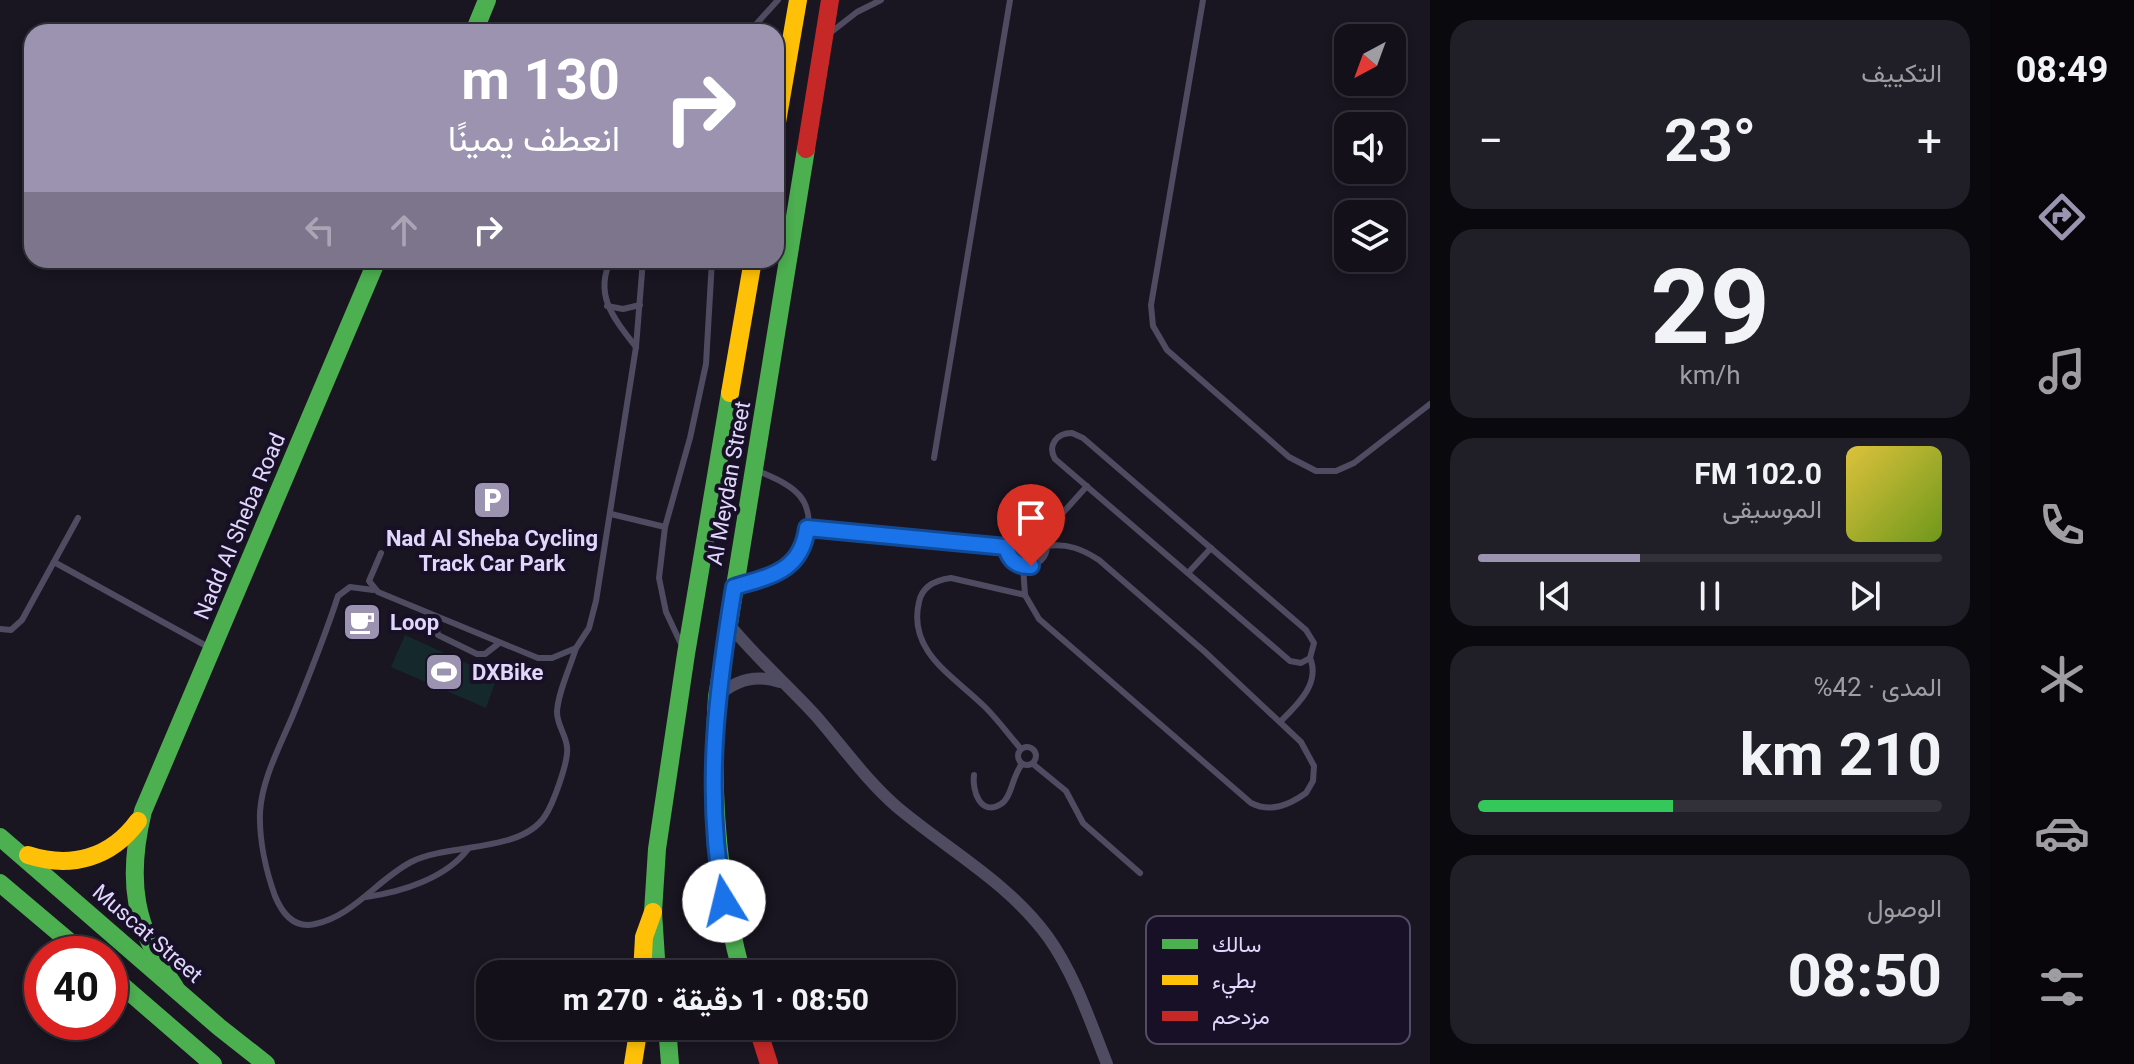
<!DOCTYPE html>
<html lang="ar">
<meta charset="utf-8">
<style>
:root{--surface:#131019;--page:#201e26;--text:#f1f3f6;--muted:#9d9da2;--line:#323038;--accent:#9b93b0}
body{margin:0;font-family:Roboto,Vazirmatn,sans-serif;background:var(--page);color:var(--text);direction:rtl;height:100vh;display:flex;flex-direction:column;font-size:30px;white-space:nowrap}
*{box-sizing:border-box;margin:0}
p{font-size:26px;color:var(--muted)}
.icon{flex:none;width:44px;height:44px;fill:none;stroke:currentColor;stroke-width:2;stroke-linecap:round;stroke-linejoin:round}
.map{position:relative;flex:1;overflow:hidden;direction:ltr}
.sheet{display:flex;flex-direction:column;gap:20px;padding:20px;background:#0a090e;width:560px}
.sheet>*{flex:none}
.hud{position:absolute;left:24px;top:24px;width:760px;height:244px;border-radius:24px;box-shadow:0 4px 12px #0003,0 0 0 2px var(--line);direction:rtl;background:#9b93b0;color:#fff;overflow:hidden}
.needle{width:52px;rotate:221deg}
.fabs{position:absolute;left:1334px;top:24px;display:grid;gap:16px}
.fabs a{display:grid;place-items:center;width:72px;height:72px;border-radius:16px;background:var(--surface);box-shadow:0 4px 12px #0003,0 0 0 2px var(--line);font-size:40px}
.speed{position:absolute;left:24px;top:936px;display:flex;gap:16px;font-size:40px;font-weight:700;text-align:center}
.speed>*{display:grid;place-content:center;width:104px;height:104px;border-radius:50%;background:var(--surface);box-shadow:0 4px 12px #0003,0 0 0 2px var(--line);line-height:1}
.speed .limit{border:12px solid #d22;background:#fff;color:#111}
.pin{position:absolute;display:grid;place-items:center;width:68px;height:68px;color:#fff;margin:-82px -34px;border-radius:50% 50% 50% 0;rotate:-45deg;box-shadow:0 0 8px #0007}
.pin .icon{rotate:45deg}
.me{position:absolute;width:88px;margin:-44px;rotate:351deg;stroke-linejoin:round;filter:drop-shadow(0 0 6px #0008)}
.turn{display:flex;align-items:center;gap:28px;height:168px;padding:0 32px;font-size:36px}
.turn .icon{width:104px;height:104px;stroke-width:2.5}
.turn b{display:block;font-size:56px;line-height:68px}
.lanes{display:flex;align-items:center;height:76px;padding:0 32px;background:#0003;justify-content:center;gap:40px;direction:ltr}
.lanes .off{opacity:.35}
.big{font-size:60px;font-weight:700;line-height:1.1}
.sheet .widget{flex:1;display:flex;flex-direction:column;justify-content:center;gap:12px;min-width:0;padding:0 28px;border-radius:24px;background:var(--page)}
.sheet .dial{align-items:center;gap:0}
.dial b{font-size:104px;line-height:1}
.song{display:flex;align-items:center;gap:24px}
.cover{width:96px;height:96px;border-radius:12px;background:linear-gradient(135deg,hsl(50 70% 55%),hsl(80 70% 35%))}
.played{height:8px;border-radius:4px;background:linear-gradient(90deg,var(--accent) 35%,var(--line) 35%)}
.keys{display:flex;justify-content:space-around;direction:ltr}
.heat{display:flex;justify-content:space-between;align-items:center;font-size:44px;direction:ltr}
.charge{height:12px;border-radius:6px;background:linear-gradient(90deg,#34c759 42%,var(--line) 0)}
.trip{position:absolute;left:476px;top:960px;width:480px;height:80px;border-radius:24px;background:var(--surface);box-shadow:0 4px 12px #0003,0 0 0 2px var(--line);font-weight:700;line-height:80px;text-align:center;direction:rtl}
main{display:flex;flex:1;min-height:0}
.tab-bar{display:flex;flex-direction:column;width:144px;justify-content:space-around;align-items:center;background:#08060a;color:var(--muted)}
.tab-bar .icon{width:56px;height:56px}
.tab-bar .current{color:var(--accent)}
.tab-bar b{font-size:36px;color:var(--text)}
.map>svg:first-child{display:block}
.green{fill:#15292d}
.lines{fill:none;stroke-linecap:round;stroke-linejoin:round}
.lane{stroke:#4f4b61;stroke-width:6}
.street{stroke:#4f4b61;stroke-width:12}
.fast{stroke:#4caf50;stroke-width:18}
.slow{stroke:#ffc107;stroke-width:18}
.jam{stroke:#c62828;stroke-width:18}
.route-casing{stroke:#114b97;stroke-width:20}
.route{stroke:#1a73e8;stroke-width:14}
.labels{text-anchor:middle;stroke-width:8;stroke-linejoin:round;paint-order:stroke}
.street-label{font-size:22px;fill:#e1d7fd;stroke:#171026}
.poi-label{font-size:22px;font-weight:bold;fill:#e1d7fd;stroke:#171026;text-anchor:start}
.key{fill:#171026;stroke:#544c66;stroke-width:2}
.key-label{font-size:22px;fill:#e1d7fd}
</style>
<main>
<nav class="tab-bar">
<b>08:49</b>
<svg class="icon current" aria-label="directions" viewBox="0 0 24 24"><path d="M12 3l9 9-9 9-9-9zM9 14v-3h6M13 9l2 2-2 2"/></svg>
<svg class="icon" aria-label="music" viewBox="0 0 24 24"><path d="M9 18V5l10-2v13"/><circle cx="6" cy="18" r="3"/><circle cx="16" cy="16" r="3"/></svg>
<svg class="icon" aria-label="phone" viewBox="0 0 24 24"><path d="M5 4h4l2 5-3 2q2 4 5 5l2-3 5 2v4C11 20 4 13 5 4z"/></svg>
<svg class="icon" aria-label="climate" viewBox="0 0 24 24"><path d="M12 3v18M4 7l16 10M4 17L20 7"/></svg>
<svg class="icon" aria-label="car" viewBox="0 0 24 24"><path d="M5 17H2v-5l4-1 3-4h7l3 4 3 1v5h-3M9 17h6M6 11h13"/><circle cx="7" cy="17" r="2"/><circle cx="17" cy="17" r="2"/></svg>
<svg class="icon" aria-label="filters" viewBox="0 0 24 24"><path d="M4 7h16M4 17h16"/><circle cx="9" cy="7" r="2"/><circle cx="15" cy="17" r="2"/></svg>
</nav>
<section class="sheet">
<div class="widget"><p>التكييف</p>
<div class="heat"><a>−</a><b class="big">23°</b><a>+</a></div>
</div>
<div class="widget dial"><b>29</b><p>km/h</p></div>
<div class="widget">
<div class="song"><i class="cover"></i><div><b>102.0 FM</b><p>الموسيقى</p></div></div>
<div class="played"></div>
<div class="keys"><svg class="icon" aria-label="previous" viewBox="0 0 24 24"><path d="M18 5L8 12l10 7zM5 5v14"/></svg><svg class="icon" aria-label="pause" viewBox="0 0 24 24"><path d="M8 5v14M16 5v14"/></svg><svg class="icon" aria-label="next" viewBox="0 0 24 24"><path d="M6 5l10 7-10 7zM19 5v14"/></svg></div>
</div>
<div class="widget"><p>المدى · 42%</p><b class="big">210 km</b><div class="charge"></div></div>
<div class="widget"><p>الوصول</p><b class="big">08:50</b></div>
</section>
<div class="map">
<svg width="1430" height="1064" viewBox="0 0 1430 1064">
<rect width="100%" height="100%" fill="#191521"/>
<polygon class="green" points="405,635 497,677 486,708 391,667"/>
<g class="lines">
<g class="lane">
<polyline points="1203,0 1151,305 1153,326 1167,350 1289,457 1316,471 1336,471 1354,463 1430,404"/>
<polyline points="749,32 778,0"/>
<polyline points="830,33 857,12 881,0"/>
<path d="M611 260C593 295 615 320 636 347"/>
<polyline points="631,260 643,264"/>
<polyline points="607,306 623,309 640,305"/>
<path d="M1072 433 1083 438 1306 630 1314 643 1310 658 1301 663 1290 661 1055 459C1047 445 1057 433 1072 433Z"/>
<polyline points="934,458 1010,0"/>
<polyline points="611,514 665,527"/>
<circle cx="1027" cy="546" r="20"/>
<polyline points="807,528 1006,547"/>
<polyline points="1043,535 1087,486"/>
<polyline points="381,553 369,581 378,592 538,658 552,658 576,648 589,628 596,601 636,347 643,260"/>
<polyline points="54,562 210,648"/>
<path d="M1023 566 1025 595 1039 619 1251 803C1271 813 1289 805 1306 793L1313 781 1314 766 1301 742 1205 652 1099 560C1082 549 1067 543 1047 546"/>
<polyline points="1188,573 1211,548"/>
<path d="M737 586C753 581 771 578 785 569 807 556 817 517 800 496 789 483 771 477 756 470"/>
<path d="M373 590 350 587 338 596C325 636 309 676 293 715 280 746 262 779 260 812 259 839 266 871 275 896 282 913 294 929 315 924 353 916 377 880 411 862 448 843 521 853 545 816 553 804 569 761 567 747 566 735 557 725 557 712 558 692 570 668 576 648"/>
<polyline points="435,617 438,635 477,654 485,654 498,644"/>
<polyline points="0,629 11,630 22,620 78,518"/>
<polyline points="682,646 666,612 659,578 665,527 690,438 706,364 712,260"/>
<path d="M1280 722C1296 706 1321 684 1310 658"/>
<circle cx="1027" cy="756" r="9"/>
<path d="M1021 749C1009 735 998 720 985 707 955 677 907 652 919 602 922 586 936 580 951 578L1025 595"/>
<polyline points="1033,764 1066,791 1083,823 1140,873"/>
<path d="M974 775C972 790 980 817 1001 804 1012 797 1012 776 1022 764"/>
<path d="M366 897C402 892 446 878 468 849"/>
</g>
<g class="street">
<path d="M728 623C755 657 787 684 816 716 843 747 866 780 897 807 948 850 1008 882 1048 937 1075 975 1090 1021 1107 1064"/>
<path d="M717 697C735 680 756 674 780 682"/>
</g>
<g class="fast">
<polyline points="474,32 487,0"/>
<polyline points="0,837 219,1027 266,1064"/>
<polyline points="0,883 84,954"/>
<polyline points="657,974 653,912 657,849 686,654 730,393"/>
<path d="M742 974C717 882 710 792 717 697L806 149"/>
<polyline points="110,975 213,1064"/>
<path d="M175 987C134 927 126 881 143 811L377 260"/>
<polyline points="667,1026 670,1064"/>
</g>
<g class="slow">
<polyline points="776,128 798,0"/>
<polyline points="730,393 753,260"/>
<path d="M28 855C71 869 111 858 138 821"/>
<polyline points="642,974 644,937 653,912"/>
<polyline points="633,1064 639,1026"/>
</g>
<g class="jam">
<polyline points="806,149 830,0"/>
<polyline points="757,1026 769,1064"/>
</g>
</g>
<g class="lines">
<g class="route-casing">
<path id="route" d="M724 901C704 793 716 695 734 587 770 576 801 572 807 528L1006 547C1009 560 1017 567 1031 566"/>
</g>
<use href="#route" class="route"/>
</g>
<defs>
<g id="parking-square" transform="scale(2)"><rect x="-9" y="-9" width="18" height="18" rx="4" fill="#9b93b0" stroke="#171026"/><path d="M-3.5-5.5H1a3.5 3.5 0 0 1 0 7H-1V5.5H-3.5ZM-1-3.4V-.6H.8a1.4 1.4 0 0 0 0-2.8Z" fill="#fff"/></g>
<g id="cafe-square" transform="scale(2)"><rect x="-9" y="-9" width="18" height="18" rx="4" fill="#9b93b0" stroke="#171026"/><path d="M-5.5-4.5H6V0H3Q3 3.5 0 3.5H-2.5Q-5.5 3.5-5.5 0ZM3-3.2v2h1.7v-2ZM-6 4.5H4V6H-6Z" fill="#fff"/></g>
<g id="stadium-square" transform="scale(2)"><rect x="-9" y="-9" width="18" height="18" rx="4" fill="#9b93b0" stroke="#171026"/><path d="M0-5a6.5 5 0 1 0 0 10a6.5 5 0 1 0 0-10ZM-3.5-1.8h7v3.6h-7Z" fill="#fff"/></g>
</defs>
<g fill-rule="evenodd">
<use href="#parking-square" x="492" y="500"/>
<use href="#cafe-square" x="362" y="622"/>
<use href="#stadium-square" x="444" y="672"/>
</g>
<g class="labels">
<g class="street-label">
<text transform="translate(728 483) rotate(-80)" y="8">Al Meydan Street</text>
<text transform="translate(239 526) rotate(-67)" y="8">Nadd Al Sheba Road</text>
<text transform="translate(148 933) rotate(41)" y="8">Muscat Street</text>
</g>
<g class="poi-label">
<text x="492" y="546" text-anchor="middle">Nad Al Sheba Cycling<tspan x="492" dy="25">Track Car Park</tspan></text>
<text x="390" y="630">Loop</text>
<text x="472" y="680">DXBike</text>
</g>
</g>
<rect x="1146" y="916" width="264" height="128" rx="12" class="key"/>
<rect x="1162" y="939" width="36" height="10" fill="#4caf50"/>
<rect x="1162" y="975" width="36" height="10" fill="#ffc107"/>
<rect x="1162" y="1011" width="36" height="10" fill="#c62828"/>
<g class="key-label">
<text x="1212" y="952">سالك</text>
<text x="1212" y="988">بطيء</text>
<text x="1212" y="1024">مزدحم</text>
</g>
</svg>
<div class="fabs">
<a><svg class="needle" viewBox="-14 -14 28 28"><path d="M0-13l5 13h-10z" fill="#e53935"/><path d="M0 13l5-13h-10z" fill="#9d9da2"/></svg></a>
<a><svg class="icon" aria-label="sound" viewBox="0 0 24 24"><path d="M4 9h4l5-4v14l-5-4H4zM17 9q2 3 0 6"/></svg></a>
<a><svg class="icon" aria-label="layers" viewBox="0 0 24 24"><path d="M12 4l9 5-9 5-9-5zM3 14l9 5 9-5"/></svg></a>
</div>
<div class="speed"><div class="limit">40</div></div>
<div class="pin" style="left:1031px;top:566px;background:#d93025"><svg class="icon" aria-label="arrive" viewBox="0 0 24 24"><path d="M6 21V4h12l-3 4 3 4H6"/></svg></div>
<svg class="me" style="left:724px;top:901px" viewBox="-20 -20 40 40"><circle r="19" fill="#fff"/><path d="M0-13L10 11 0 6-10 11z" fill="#1a73e8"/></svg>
<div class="trip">08:50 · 1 دقيقة · 270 m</div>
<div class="hud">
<div class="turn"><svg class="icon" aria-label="right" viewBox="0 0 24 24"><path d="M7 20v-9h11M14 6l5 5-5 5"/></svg><div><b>130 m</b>انعطف يمينًا</div></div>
<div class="lanes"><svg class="icon off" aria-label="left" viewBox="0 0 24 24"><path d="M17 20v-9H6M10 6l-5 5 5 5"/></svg><svg class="icon off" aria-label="ahead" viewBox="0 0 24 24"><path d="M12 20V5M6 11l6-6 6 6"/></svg><svg class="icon" aria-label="right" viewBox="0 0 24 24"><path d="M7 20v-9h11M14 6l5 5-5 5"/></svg></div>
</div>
</div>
</main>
